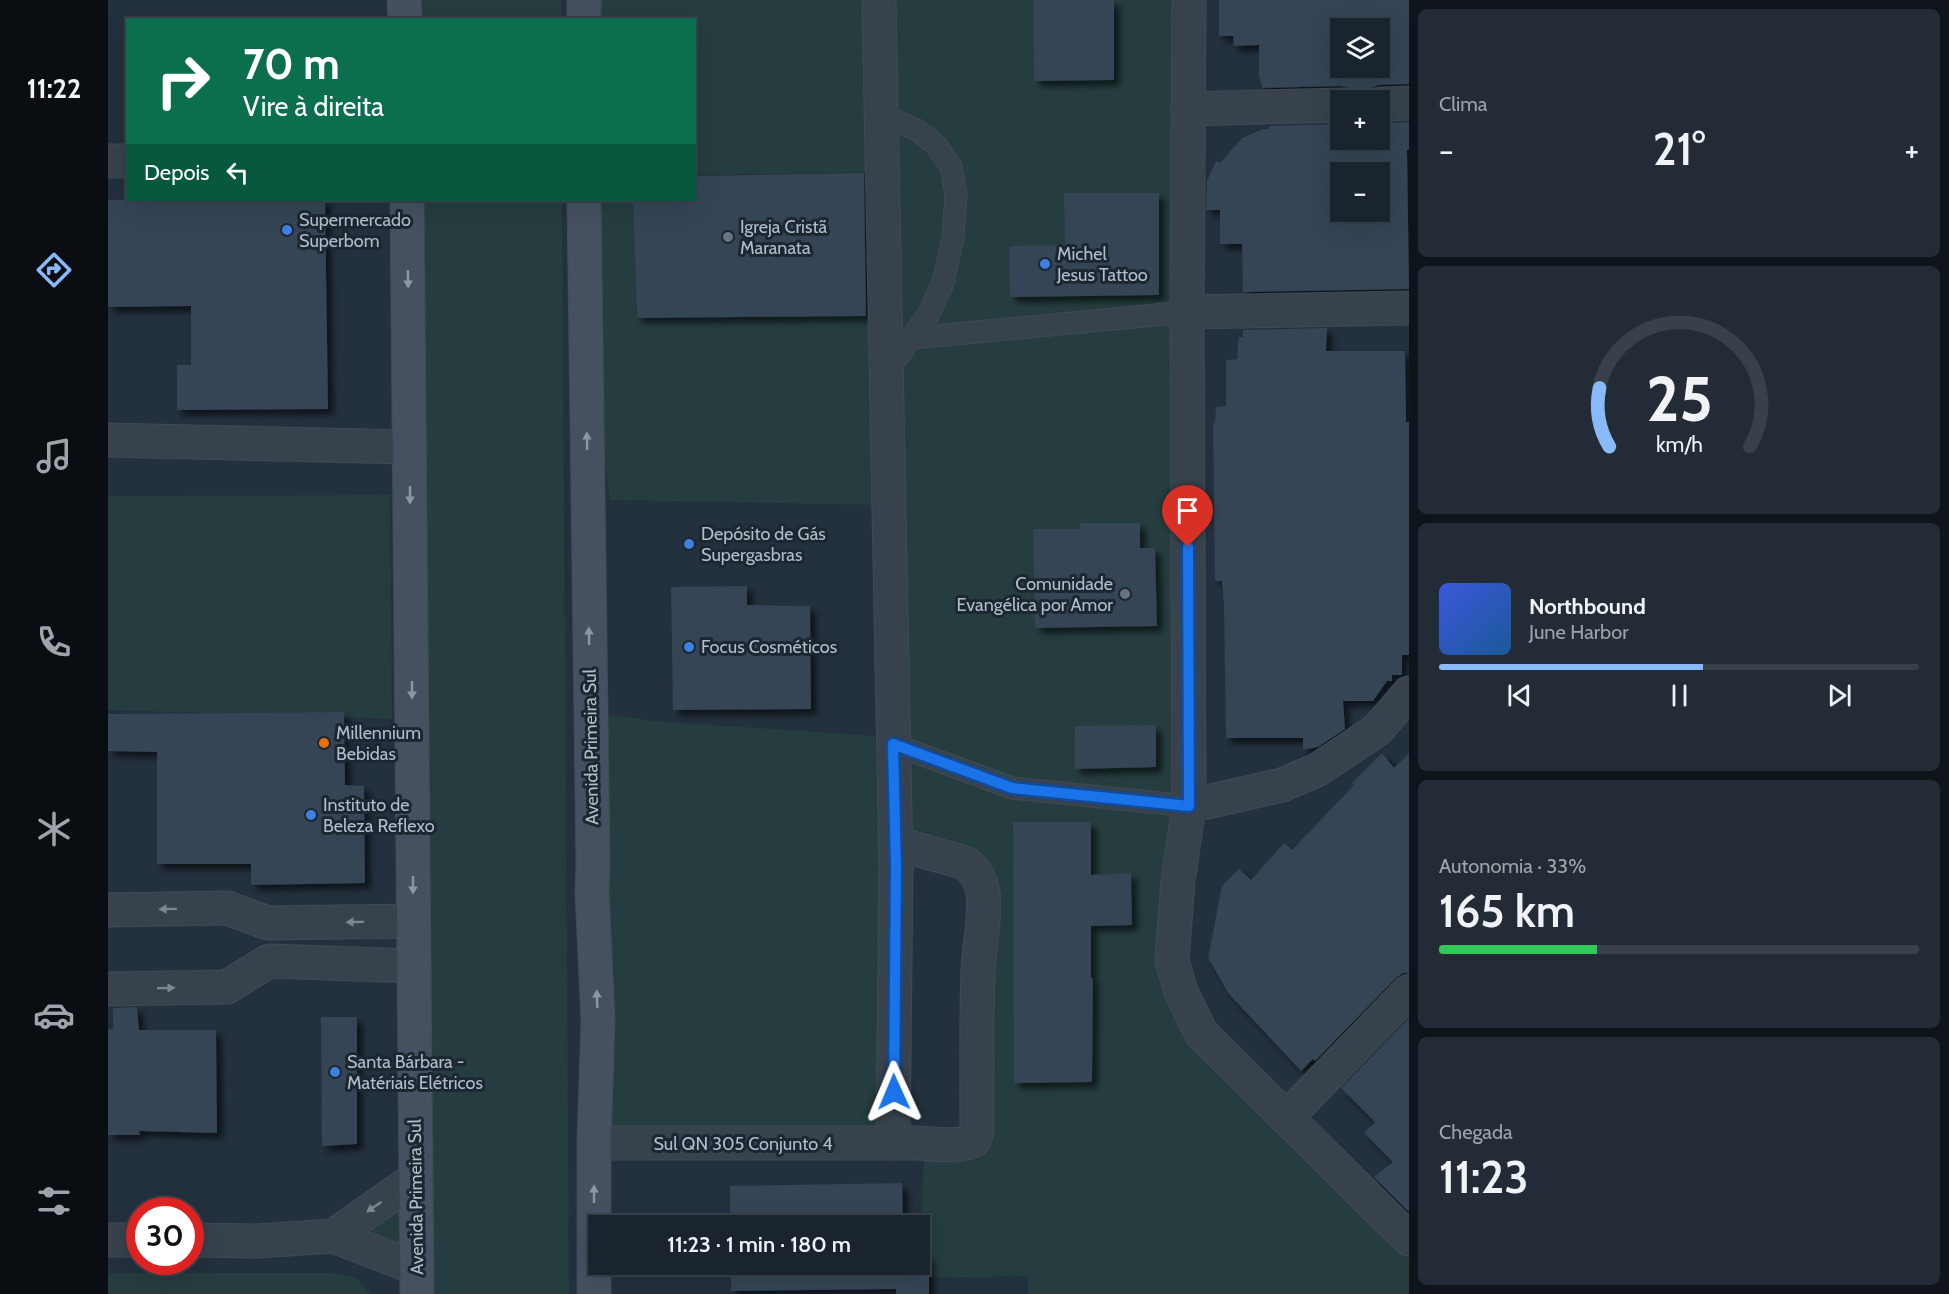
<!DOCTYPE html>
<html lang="pt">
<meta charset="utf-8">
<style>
:root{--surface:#1a242e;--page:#232c36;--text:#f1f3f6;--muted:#9fa4aa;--line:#38414a;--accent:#88baf9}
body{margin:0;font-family:Cabin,sans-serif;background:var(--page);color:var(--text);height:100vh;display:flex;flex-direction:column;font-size:22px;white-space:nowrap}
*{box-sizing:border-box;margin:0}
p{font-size:20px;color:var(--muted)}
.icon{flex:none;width:33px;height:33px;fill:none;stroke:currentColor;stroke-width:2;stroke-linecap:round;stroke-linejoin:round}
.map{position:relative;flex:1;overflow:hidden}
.panel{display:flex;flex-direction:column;gap:9px;padding:9px;background:#0e1419;width:540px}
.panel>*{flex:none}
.banner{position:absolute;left:18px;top:18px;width:570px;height:183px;border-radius:0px;box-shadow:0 6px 24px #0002,0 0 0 2px var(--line);background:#0b6e4f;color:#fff;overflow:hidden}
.tools{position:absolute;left:1222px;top:18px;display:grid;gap:12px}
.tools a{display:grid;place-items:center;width:60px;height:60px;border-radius:0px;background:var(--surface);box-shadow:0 6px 24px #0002,0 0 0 2px var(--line);font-size:30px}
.speed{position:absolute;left:18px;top:1197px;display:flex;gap:12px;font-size:30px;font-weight:700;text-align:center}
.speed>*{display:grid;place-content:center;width:78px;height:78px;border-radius:50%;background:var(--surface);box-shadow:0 6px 24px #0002,0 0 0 2px var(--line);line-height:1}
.speed .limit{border:9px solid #d22;background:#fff;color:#111}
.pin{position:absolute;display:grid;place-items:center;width:51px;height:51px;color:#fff;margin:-62px -26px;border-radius:50% 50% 50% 0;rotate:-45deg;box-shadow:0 0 6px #0007}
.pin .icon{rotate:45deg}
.me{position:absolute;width:66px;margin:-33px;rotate:359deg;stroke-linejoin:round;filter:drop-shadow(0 0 4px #0008)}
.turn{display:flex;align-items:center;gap:21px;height:126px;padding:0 18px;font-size:27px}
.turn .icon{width:78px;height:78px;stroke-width:2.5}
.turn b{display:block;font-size:42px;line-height:51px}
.then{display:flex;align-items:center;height:57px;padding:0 18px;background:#0003;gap:12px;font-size:22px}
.big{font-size:45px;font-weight:600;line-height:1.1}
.panel .tile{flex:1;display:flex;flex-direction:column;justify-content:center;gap:9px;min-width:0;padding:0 21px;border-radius:9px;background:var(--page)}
.panel .dial{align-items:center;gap:0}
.dial svg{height:156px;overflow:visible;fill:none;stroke:var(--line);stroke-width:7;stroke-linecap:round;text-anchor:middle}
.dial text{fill:var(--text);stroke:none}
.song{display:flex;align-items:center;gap:18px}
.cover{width:72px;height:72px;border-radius:9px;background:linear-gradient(135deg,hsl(230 70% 55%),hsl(210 70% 35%))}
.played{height:6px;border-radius:3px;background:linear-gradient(90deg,var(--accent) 55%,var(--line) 55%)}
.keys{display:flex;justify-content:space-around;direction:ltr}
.heat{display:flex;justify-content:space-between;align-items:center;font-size:33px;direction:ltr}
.charge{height:9px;border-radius:4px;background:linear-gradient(90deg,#34c759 33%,var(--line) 0)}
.trip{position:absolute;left:480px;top:1215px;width:342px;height:60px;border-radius:0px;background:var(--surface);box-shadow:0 6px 24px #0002,0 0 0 2px var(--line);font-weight:600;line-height:60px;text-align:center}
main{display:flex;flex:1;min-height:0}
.dock{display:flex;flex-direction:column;width:108px;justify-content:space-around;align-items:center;background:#0a0e12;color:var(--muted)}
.dock .icon{width:42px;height:42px}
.dock .selected{color:var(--accent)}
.dock b{font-size:27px;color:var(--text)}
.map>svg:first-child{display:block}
.green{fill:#253d3e}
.building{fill:#354454;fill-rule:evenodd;filter:url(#shadow)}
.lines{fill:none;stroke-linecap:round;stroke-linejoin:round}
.lane-casing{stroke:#404b56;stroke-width:23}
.street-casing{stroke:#404b56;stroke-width:35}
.secondary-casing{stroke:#404b56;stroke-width:35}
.lane{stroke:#37424d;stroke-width:21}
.street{stroke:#37424d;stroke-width:33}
.secondary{stroke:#455161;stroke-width:33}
.oneway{fill:#8c97a5}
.oneway2{fill:#7b8691}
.route-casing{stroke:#114b97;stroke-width:15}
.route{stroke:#1a73e8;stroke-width:10}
.shop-dot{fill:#3f7fe0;stroke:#1c2732;stroke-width:2}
.worship-dot{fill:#6b7280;stroke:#1c2732;stroke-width:2}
.food-dot{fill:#e8710a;stroke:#1c2732;stroke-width:2}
.labels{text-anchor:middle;stroke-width:6;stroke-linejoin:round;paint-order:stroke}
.poi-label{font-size:18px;fill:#b3bdc9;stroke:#1c2732;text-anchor:start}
.street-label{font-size:18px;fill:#b3bdc9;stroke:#1c2732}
</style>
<main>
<nav class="dock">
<b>11:22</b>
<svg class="icon selected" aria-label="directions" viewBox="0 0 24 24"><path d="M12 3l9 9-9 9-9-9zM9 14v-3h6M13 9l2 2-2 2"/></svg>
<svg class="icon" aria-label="music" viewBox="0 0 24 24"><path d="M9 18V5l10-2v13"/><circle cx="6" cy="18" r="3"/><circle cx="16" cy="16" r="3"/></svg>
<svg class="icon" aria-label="phone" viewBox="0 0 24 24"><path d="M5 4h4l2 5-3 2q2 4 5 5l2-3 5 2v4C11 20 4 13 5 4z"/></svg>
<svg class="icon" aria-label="climate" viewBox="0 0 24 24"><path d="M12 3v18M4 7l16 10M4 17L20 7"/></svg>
<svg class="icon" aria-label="car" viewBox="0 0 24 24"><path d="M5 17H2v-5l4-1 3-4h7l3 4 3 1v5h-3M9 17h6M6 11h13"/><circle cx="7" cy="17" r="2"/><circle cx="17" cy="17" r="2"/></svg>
<svg class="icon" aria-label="filters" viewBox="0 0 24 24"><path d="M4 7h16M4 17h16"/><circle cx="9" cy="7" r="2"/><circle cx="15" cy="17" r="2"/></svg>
</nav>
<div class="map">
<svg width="1301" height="1294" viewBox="0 0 1301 1294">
<defs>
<filter id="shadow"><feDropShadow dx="5.5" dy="5.5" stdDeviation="3" flood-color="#0009"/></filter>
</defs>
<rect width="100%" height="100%" fill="#23303d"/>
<g class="green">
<rect x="313" y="0" width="140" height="19"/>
<polygon points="474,0 1078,0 1064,960 1093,1033 1301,1239 1301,1294 920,1294 920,1276 810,1278 817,1140 858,1136 860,869 788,867 772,505 502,500 477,312 476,200 525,200 529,318 777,316 774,172 587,175 586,20 475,19"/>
<polygon points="315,200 454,200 461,1294 325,1294"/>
<polygon points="282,495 284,719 0,710 0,496"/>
<polygon points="502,714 546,721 767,736 784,1136 485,1131 484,844"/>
<polygon points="293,1189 295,1262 228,1233"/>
<polygon points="0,1273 224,1273 249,1278 262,1294 0,1294"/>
</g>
<g class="building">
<polygon points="925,0 1006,0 1006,80 926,81"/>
<path d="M1111 0H1301V84L1271 85 1263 88 1256 95 1254 100H1251L1249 95 1242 89 1233 86 1154 88 1151 75V45L1126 46 1125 36H1111ZM1233 28H1272V68H1233Z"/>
<path d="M1301 122V150H1299L1301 289 1135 292 1134 244H1112V210H1098L1099 181 1108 161 1112 163 1134 138 1155 129H1161V126L1233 124V140H1272V123ZM1233 172H1272V212H1233Z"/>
<polygon points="756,173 758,316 529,318 525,200 586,200 586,176"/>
<polygon points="956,193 1051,193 1051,295 902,297 901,246 957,245"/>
<polygon points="0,200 217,200 220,409 69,410 69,365 83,365 83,306 0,307"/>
<polygon points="1219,328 1218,351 1297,351 1298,422 1301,422 1301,655 1294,655 1294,675 1284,675 1284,681 1279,681 1265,701 1235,701 1237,729 1210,747 1195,750 1195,738 1118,738 1116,605 1114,581 1107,581 1105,423 1107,423 1108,407 1118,406 1118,360 1129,359 1131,337 1135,337 1135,330"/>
<polygon points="972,523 1032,523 1032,548 1047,548 1049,626 927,628 925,529 972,529"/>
<polygon points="639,586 639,605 702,606 703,709 565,710 563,587"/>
<polygon points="236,712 237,785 256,786 257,883 143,885 143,864 49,864 49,752 0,751 0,714"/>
<polygon points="1048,725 1048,767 967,769 967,726"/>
<polygon points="1274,753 1286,768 1301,753 1301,973 1295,973 1288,978 1207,1061 1205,1059 1193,1071 1121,994 1100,958 1114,886 1131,869 1143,880 1176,843 1184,850 1246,785 1244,783"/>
<polygon points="905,822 983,822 983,875 1023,873 1024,925 983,926 983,978 985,978 984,1082 906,1083"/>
<polygon points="29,1007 31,1030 108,1030 109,1133 31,1131 32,1135 0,1135 0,1029 5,1029 5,1008"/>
<polygon points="213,1017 249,1017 249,1144 214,1146"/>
<polygon points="1301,1018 1301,1212 1266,1177 1285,1162 1256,1133 1267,1122 1233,1088"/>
<polygon points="794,1183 795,1226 622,1226 622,1186"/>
<polygon points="812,1255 821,1255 821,1294 788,1294 788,1289 623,1291 623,1264 812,1264"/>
</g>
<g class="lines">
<g class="lane-casing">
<g id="lane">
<polyline points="774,115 809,130 827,144 843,166 848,194 845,237 835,283 820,315 778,373"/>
<polyline points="805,338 1079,312"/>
<polyline points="785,744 904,788 1081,806"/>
</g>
</g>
<g class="street-casing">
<g id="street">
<polyline points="771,0 788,867 785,1143"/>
<polyline points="1081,0 1079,312 1081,806 1070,881 1064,960 1073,992 1093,1033 1301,1239"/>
<polyline points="1272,104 1301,103"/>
<polyline points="1080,109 1233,105"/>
<polyline points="0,161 20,161"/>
<polyline points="1079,312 1301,308"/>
<polyline points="0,440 302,447"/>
<polyline points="1081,806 1174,785 1209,770 1269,730 1301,693"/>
<polyline points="0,910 119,908 160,923 305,921"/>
<polyline points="0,989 119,987 161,961 305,966"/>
<polyline points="1178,1118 1301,991"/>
<path d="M486 1143H810C828 1144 849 1148 866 1140L869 1131C869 1078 868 1024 870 971 871 945 878 918 875 893 873 880 867 870 857 863L787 843"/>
<polyline points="225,1236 308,1178"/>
<polyline points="0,1240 32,1240"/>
<polyline points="82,1240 150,1241 225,1236 308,1268"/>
</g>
</g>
<g class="secondary-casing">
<g id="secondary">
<polyline points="296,0 297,20"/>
<polyline points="476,20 476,0"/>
<polyline points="299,200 309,1294"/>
<polyline points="476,200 485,864 484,891 490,1020 486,1143 486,1294"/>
</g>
</g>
<use href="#lane" class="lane"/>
<use href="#street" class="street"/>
<use href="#secondary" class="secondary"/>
</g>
<defs><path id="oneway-solid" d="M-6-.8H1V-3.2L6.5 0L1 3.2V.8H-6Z" transform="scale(1.5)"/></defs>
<g class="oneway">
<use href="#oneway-solid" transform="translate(300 279) rotate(89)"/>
<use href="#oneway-solid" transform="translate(479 441) rotate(-91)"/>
<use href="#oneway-solid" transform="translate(302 495) rotate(90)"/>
<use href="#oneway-solid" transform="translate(481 636) rotate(-91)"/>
<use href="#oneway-solid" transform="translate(304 690) rotate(90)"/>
<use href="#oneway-solid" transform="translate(305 885) rotate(90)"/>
<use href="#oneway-solid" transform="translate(489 999) rotate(-92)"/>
<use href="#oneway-solid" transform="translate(486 1194) rotate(-90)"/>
</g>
<g class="oneway2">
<use href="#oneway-solid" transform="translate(60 909) rotate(179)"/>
<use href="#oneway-solid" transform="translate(247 922) rotate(179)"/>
<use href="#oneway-solid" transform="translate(58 988) rotate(-1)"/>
<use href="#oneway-solid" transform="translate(266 1207) rotate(146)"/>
</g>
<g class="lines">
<g class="route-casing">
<polyline id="route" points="786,1092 788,867 785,744 904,788 1081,806 1080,547"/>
</g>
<use href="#route" class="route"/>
</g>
<g class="shop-dot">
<circle cx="179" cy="230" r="6"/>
<circle cx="937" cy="264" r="6"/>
<circle cx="581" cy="544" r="6"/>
<circle cx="581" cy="647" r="6"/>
<circle cx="203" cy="815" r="6"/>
<circle cx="227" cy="1072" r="6"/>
</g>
<g class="worship-dot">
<circle cx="620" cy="237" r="6"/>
<circle cx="1017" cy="594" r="6"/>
</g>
<circle class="food-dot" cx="216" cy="743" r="6"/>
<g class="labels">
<g class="poi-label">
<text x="191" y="226">Supermercado<tspan x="191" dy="21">Superbom</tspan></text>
<text x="632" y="233">Igreja Cristã<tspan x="632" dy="21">Maranata</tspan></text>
<text x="949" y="260">Michel<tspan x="949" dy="21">Jesus Tattoo</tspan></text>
<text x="593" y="540">Depósito de Gás<tspan x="593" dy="21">Supergasbras</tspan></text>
<text x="1005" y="590" text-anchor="end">Comunidade<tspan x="1005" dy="21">Evangélica por Amor</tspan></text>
<text x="593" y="653">Focus Cosméticos</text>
<text x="228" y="739">Millennium<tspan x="228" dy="21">Bebidas</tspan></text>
<text x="215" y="811">Instituto de<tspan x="215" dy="21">Beleza Reflexo</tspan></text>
<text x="239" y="1068">Santa Bárbara -<tspan x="239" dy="21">Matériais Elétricos</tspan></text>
</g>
<g class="street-label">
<text transform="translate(483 747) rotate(-91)" y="6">Avenida Primeira Sul</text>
<text x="635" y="1150">Sul QN 305 Conjunto 4</text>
<text transform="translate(308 1197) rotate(-91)" y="6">Avenida Primeira Sul</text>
</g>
</g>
</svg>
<div class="tools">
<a><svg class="icon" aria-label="layers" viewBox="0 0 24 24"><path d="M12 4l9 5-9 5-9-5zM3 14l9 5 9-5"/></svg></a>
<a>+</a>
<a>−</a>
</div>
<div class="speed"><div class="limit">30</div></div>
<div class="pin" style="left:1080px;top:547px;background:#d93025"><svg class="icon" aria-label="arrive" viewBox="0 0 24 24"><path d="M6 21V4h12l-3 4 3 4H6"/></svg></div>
<svg class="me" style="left:786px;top:1092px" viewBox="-20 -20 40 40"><path d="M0-17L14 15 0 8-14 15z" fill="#1a73e8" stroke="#fff" stroke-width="4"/></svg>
<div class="trip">11:23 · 1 min · 180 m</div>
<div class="banner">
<div class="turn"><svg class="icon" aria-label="right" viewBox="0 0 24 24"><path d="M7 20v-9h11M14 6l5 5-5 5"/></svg><div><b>70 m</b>Vire à direita</div></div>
<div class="then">Depois<svg class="icon" aria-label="left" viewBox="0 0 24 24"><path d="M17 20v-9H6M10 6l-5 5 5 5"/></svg></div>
</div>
</div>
<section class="panel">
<div class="tile"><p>Clima</p>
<div class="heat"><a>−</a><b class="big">21°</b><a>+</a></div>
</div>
<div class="tile dial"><svg viewBox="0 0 100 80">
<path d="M14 69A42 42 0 1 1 86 69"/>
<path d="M14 69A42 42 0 0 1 9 39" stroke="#88baf9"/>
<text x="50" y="56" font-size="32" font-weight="700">25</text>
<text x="50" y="72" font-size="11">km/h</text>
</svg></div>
<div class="tile">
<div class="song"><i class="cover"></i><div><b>Northbound</b><p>June Harbor</p></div></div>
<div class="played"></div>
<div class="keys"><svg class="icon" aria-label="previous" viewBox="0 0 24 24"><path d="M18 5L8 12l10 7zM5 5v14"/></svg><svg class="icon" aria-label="pause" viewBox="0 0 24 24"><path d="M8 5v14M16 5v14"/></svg><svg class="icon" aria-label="next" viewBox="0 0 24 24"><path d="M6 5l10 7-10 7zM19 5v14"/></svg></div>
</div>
<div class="tile"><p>Autonomia · 33%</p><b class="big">165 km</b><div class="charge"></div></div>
<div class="tile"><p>Chegada</p><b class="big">11:23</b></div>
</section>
</main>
